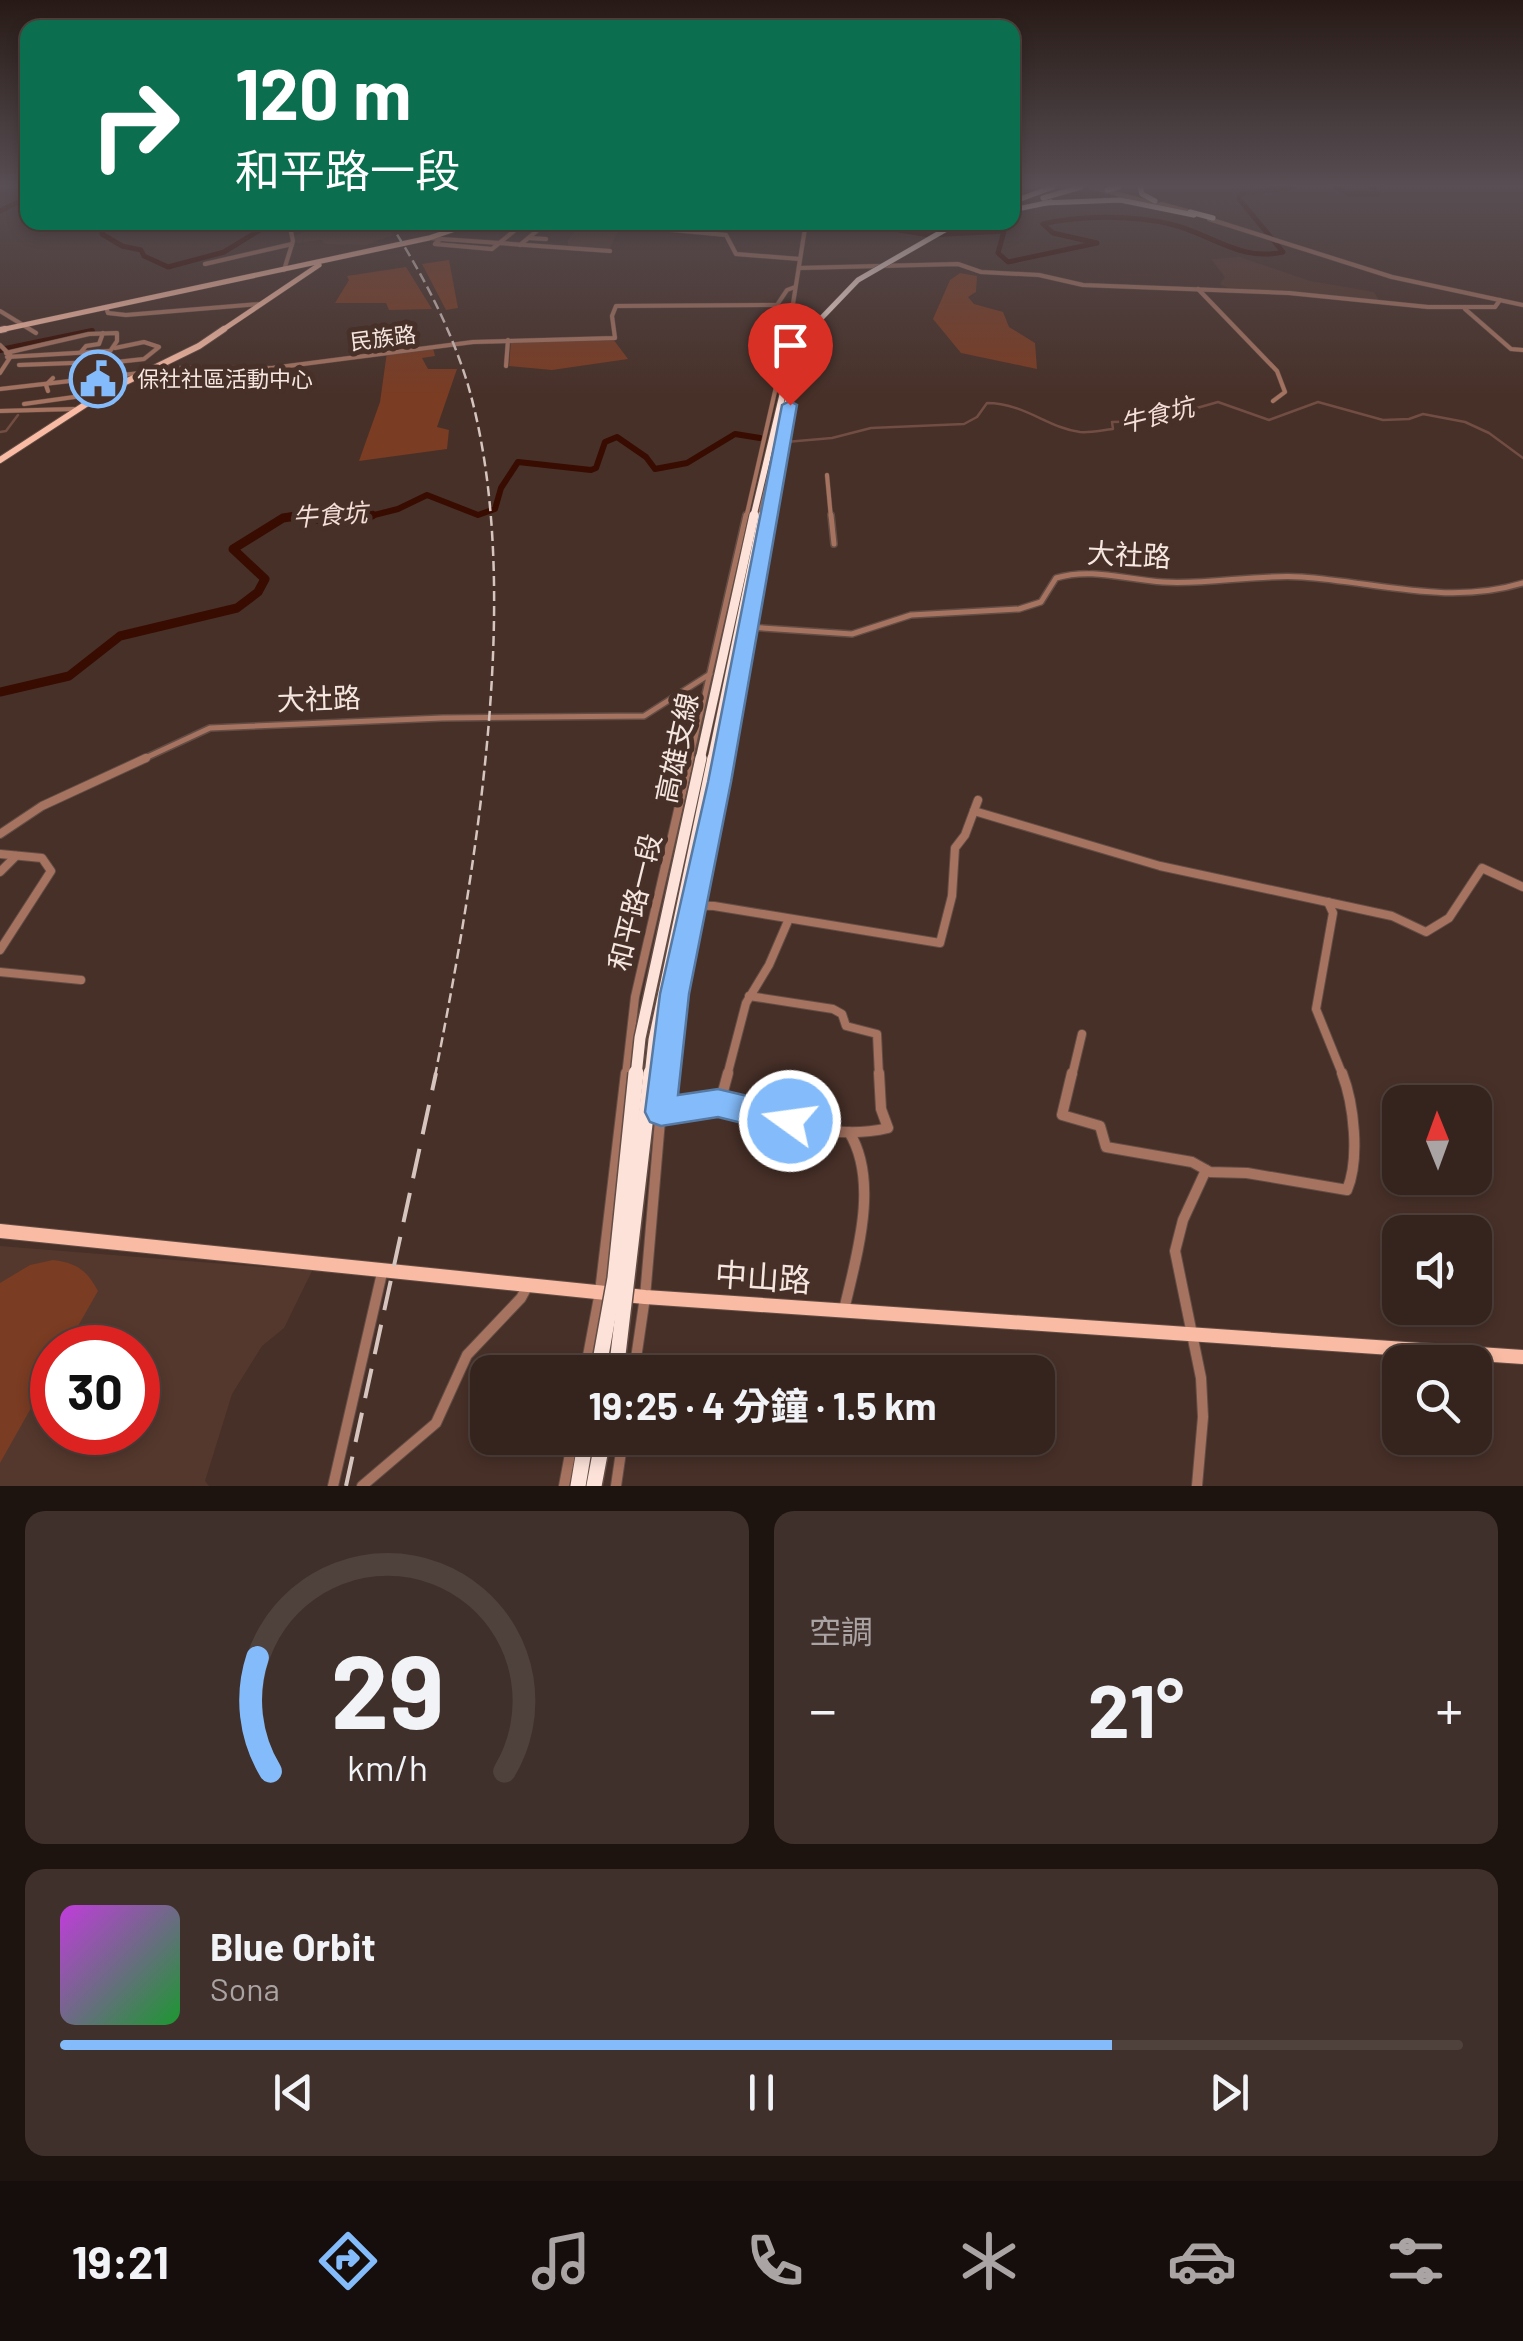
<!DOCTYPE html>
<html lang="zh-TW">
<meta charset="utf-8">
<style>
:root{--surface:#35241e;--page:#40302b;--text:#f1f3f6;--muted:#aaa4a4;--line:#4f413c;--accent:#84bcfb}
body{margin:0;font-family:Barlow,"Noto Sans TC",sans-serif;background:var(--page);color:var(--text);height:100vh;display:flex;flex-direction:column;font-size:38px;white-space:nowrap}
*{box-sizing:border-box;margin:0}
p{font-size:32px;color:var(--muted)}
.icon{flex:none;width:55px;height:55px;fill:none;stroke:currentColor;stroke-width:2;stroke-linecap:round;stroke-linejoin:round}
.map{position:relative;height:1486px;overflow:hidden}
.details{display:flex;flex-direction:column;gap:25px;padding:25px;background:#1d1410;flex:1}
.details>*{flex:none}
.banner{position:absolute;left:20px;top:20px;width:1000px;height:210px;border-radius:20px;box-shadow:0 5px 15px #0003,0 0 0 2px var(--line);background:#0b6e4f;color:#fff;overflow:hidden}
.needle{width:65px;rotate:359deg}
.controls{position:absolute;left:1382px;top:1085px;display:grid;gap:20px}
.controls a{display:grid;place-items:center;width:110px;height:110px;border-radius:20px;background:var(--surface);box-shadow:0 5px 15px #0003,0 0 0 2px var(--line);font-size:50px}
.speed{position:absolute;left:30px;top:1325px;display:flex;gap:20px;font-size:50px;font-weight:700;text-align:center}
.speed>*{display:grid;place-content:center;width:130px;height:130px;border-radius:50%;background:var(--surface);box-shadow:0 5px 15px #0003,0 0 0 2px var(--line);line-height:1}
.speed .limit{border:15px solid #d22;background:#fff;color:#111}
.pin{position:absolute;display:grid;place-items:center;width:85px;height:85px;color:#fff;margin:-102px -42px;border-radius:50% 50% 50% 0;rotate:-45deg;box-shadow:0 0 10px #0007}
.pin .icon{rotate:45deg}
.me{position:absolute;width:110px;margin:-55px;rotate:284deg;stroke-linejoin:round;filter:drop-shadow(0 0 8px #0008)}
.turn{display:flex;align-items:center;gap:35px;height:210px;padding:0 50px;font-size:45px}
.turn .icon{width:130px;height:130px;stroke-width:2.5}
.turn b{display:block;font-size:70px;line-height:85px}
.big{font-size:75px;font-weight:700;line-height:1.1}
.details .card{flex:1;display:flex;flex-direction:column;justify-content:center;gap:15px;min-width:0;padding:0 35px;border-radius:20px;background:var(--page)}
.details .dial{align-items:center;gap:0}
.dial svg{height:260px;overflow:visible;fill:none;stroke:var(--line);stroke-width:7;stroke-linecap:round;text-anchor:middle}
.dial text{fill:var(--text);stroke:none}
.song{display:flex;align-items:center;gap:30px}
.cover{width:120px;height:120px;border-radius:15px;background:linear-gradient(135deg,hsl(290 70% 55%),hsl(130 70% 35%))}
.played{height:10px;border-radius:5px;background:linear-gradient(90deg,var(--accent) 75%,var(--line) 75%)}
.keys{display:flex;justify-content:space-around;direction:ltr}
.heat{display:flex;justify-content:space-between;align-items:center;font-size:55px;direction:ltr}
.details .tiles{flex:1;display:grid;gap:25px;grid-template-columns:1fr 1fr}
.card:last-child{grid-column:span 2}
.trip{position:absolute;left:470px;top:1355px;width:585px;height:100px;border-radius:20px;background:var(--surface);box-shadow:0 5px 15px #0003,0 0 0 2px var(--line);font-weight:700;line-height:100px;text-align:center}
.tab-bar{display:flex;height:160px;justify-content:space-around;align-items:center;background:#150e0c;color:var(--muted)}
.tab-bar .icon{width:70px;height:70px}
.tab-bar .active{color:var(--accent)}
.tab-bar b{font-size:45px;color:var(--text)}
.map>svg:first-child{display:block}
.built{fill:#54382d;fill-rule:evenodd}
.green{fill:#7a3c23}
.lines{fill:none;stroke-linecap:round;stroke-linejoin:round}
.stream{stroke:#714d43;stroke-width:2.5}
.river-far2{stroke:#380c00;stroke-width:5}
.river-far1{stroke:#380c00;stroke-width:6}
.river{stroke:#380c00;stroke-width:9}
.minor-far3-casing{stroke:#634d45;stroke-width:5}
.minor-far2-casing{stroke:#634d45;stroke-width:8}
.minor-far1-casing{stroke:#634d45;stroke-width:10}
.minor-casing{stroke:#634d45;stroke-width:12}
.major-far2-casing{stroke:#634d45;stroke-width:6}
.major-far1-casing{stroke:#634d45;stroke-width:8}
.major-casing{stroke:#634d45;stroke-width:16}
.highway-far1-casing{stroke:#634d45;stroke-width:6}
.highway-casing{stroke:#634d45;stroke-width:18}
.minor-far3{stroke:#a67360;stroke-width:4}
.minor-far2{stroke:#a67360;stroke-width:5}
.minor-far1{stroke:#a67360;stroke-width:8}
.minor{stroke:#a67360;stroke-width:10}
.major-far2{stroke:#f9bba3;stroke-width:5}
.major-far1{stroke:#f9bba3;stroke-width:6}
.major{stroke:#f9bba3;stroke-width:14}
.highway-far1{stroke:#fce2d9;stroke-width:5}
.highway{stroke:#fce2d9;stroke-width:15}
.rail-far1{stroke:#d6c5bf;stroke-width:2.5;stroke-dasharray:10 5;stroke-linecap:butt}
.rail{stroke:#d6c5bf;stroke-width:4;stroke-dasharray:30 15;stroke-linecap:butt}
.highway-bridge-far4-casing{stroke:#634d45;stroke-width:6;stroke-linecap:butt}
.highway-bridge-far3-casing{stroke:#634d45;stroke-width:8;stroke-linecap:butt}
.highway-bridge-far2-casing{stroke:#634d45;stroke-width:11;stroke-linecap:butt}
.highway-bridge-far1-casing{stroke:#634d45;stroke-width:14;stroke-linecap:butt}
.highway-bridge-casing{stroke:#634d45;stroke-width:18;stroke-linecap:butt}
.highway-bridge-far4{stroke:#fce2d9;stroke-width:5}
.highway-bridge-far3{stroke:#fce2d9;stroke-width:6}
.highway-bridge-far2{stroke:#fce2d9;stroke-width:9}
.highway-bridge-far1{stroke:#fce2d9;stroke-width:11}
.highway-bridge{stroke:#fce2d9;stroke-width:15}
.route{fill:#84bcfb;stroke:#567aa3;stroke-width:2.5}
.labels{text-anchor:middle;stroke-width:10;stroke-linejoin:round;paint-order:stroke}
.far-street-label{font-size:22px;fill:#f5e6e0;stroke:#473028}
.far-poi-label{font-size:22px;fill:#f5e6e0;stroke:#473028;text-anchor:start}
.far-water-label{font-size:25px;font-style:italic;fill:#f4dfd8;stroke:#473028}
.street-label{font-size:28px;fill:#f5e6e0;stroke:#473028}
.near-street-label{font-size:32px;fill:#f5e6e0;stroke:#473028}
</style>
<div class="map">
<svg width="1523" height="1486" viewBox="0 0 1523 1486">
<rect width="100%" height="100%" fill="#473028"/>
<g class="built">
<polygon points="331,222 383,223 393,235 366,245 326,244 321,240 297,243 294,236"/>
<polygon points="581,224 621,225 609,250 568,248 568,240"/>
<polygon points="1240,257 1310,281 1374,292 1379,300 1230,289 1220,284 1225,277 1211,259"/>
<path d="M0 1246 312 1271 284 1328 262 1346 232 1394 205 1481 209 1486H0ZM52 1348H138V1432H52Z"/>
</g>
<g class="green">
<polygon points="449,260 458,308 446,310 422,264"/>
<polygon points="406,267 432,309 389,310 386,303 335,303 349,280 347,276"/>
<polygon points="960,273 977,276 976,292 968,297 974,304 1003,312 1009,327 1035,343 1037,369 961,353 933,319 950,280"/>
<polygon points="613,339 628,359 552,370 509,366 511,342"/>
<polygon points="433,348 435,356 422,358 428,369 457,369 437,427 449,430 447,449 359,461 380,402 387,352"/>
<path d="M53 1260C78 1263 87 1271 98 1291L66 1347 52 1348V1371L0 1463V1283L30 1265Z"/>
</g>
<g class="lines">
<g class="stream">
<polyline points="0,432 6,431 18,415"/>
<path d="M786 442 832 438 871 428 964 424 977 417 987 403C1024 403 1048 428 1080 432 1091 433 1102 430 1113 429L1112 422 1151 421 1218 402 1269 420 1318 402 1383 420 1409 419 1423 414 1465 422 1489 433 1523 458"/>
</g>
<g class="river-far2">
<polyline points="1335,187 1349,194 1378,194 1371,187"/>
<polyline points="0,211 28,197"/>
<polyline points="103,222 102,234 122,246 141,250 144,256 168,267 224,252 273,222"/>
<path d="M887 222 888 228 929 235 1004 231 998 253 1008 262 1097 243 1053 233 1043 224C1082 215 1131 215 1170 224 1210 233 1239 262 1283 252L1239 199 1240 194 1294 187"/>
</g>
<g class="river-far1">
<polyline points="0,350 92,331"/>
<polyline points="286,518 313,518"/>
<polyline points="362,518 398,509 427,495 478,515 495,509 501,488 518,462 591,470 596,468 605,442 617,437 646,457 655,469 687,463 735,434 760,438"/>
</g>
<g class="river">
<polyline points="304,515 324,521 372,515"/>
<polyline points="0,692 69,676 120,636 237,608 258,592 265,579 233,549 283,518 303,515"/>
</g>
<g class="minor-far3-casing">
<g id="minor-far3">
<polyline points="1091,187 1163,206"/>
<polyline points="1161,204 1187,211"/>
<polyline points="1209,219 1392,277 1523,305"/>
<polyline points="588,222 726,235 736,254 800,259"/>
<polyline points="545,223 568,222"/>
<polyline points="428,238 610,251"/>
<polyline points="529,238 546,239"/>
<polyline points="440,239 435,244 492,249 525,222"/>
<polyline points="520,245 546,223"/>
<polyline points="205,264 292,244"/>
<polyline points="799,268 958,264 981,272 1039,275 1083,285 1289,293 1428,307 1495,307 1500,300"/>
<polyline points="284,270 293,241 289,222"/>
<polyline points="1198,289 1277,371 1285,392 1273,401"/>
<polyline points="106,307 108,313 126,315 260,304"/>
<polyline points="1465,309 1511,349 1523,350"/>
<polyline points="0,311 36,333"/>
<polyline points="0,345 11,356 0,373"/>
<polyline points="81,352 86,346 99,344 103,333"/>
<polyline points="6,353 89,334 117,333 117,341 92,378"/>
<polyline points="785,354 806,222"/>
<polyline points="7,357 109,351"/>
<polyline points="98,364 144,359 159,347 144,342 115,348"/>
<polyline points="19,365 98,362"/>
<polyline points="506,366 508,340"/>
<polyline points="155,368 272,368 473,342 615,338 612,316 616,306 777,305 787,290 795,287"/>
<polyline points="0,389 140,373"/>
<polyline points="48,391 46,385 53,378"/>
<polyline points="24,404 103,393"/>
<polyline points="0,411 74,409"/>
<polyline points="827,475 831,518"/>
<polyline points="746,518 784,352"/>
<polyline points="759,518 772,450"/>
<polyline points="769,518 790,405 784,369"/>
</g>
</g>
<g class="minor-far2-casing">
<g id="minor-far2">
<polyline points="831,515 834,544"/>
<polyline points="758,521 759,515"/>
<path d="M748 627 852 634 911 615 1019 609 1041 602 1056 578C1092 567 1126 580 1163 582 1209 585 1255 574 1302 577 1377 582 1448 606 1523 583"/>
<polyline points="141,760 210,728 442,718 644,716 710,674"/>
<polyline points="690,760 746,515"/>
<polyline points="721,760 769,515"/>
</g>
</g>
<g class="minor-far1-casing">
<g id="minor-far1">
<polyline points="974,811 1160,866 1392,916 1426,932 1449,918 1482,868 1523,887"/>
<polyline points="0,834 42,806 146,758"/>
<polyline points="0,854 42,858 51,871 0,950"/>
<polyline points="0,872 16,856"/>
<polyline points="1328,902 1333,913 1316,1009 1343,1076"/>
<polyline points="680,905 714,906 940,943 952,896 955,848 965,835 978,800"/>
<polyline points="0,972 81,980"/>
<polyline points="749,996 833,1009 842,1014 846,1026 877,1034 879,1076"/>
<polyline points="626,1076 635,997 690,758"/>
<polyline points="664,1076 668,1030 721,758"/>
<polyline points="727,1076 746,1003 769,965 788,921"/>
<polyline points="1072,1076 1082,1034"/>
</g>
</g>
<g class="minor-casing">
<g id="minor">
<path d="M1072 1073 1062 1115 1100 1126 1106 1147 1192 1162 1210 1172 1247 1173 1347 1190C1360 1159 1354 1104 1342 1073"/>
<path d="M718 1103C774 1118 829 1142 888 1128L881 1109 879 1073"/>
<path d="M646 1113C672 1112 699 1114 721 1099L728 1073"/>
<path d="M844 1310C856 1257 880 1182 849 1132"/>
<polyline points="585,1372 600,1292 626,1073"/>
<polyline points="634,1372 645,1297 664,1073"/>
<polyline points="333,1486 382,1273"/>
<polyline points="362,1486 436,1423 467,1355 521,1298 528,1285"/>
<polyline points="564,1486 573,1438"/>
<polyline points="616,1486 623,1438"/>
<polyline points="1197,1486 1203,1417 1201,1378 1175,1251 1183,1220 1206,1170"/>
</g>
</g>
<g class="major-far2-casing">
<g id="major-far2">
<polyline points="0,330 429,238 476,222"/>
<polyline points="221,331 319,265"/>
</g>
</g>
<g class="major-far1-casing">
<g id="major-far1">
<polyline points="0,330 5,329"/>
<polyline points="0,460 103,393 199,346 224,329"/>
</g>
</g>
<g class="major-casing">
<polyline id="major" points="0,1231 645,1297 1523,1357"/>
</g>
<g class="highway-far1-casing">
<g id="highway-far1">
<polyline points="1140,187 1142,194 1155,201"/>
<polyline points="1107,190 1119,187"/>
<polyline points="1043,198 1081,187"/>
<polyline points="1012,202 1053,187"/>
<polyline points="1044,203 1120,200 1194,215"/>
<polyline points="1012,210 1051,202"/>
<polyline points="1190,212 1213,218"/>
<polyline points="955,228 970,222"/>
</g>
</g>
<g class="highway-casing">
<g id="highway">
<polyline points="578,1486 586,1438"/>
<polyline points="594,1486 603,1438"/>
</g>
</g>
<use href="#minor-far3" class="minor-far3"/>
<use href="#minor-far2" class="minor-far2"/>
<use href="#minor-far1" class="minor-far1"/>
<use href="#minor" class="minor"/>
<use href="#major-far2" class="major-far2"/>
<use href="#major-far1" class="major-far1"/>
<use href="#major" class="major"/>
<use href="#highway-far1" class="highway-far1"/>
<use href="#highway" class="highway"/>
<path class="rail-far1" d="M389 222C422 273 450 326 468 385 526 585 475 873 435 1076"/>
<polyline class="rail" points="346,1486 436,1073"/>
<g class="highway-bridge-far4-casing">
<polyline id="highway-bridge-far4" points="809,331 858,280 950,227"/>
</g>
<g class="highway-bridge-far3-casing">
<g id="highway-bridge-far3">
<polyline points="753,518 787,376 811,329"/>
<polyline points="763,518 786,407 804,353"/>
</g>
</g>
<g class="highway-bridge-far2-casing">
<g id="highway-bridge-far2">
<polyline points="700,760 754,515"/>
<polyline points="712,760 763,515"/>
</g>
</g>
<g class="highway-bridge-far1-casing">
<g id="highway-bridge-far1">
<polyline points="636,1076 640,1038 701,758"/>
<polyline points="650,1076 654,1040 713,758"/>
</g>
</g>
<g class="highway-bridge-casing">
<g id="highway-bridge">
<polyline points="598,1372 615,1278 636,1073"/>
<polyline points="616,1372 651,1073"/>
</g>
</g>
<use href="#highway-bridge-far4" class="highway-bridge-far4"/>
<use href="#highway-bridge-far3" class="highway-bridge-far3"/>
<use href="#highway-bridge-far2" class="highway-bridge-far2"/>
<use href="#highway-bridge-far1" class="highway-bridge-far1"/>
<use href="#highway-bridge" class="highway-bridge"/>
</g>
<linearGradient id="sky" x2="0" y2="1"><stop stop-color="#271a16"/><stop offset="0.47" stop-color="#584e53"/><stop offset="1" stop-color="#584e53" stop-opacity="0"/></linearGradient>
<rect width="1523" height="395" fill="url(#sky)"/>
<polygon class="route" points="790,401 797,405 731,782 689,994 678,1095 718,1089 790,1106 801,1110 806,1121 801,1131 790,1135 718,1117 661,1126 650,1122 645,1112 660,994 708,782 782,405"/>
<defs>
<g id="civic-ring" transform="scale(2.875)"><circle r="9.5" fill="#473028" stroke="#84bcfb" stroke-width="1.5"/><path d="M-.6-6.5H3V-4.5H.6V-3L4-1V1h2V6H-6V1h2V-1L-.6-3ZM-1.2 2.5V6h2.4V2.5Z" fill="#84bcfb"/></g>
</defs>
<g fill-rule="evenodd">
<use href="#civic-ring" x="98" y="379"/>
</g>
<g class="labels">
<g class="far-street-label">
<text transform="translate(383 338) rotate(-7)" y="8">民族路</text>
</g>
<g class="far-poi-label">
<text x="137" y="387">保社社區活動中心</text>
</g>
<g class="far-water-label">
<text transform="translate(1157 415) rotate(-14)" y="9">牛食坑</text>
<text transform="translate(330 515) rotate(-4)" y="9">牛食坑</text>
</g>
<g class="street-label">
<text transform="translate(1129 555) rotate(3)" y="10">大社路</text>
<text transform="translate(319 699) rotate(-2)" y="10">大社路</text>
<text transform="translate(677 748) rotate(-78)" y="10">高雄支線</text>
<text transform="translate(635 902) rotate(-76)" y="10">和平路一段</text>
</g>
<g class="near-street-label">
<text transform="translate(763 1278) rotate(4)" y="11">中山路</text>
</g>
</g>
</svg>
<div class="controls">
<a><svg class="needle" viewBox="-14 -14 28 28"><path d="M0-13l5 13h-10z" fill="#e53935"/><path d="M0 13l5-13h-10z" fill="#aaa4a4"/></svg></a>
<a><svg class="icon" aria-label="sound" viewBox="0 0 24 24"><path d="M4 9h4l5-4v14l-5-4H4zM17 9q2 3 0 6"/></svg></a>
<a><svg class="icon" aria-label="search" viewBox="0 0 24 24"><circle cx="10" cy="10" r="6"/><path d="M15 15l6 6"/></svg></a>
</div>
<div class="speed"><div class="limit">30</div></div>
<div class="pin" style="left:790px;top:405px;background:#d93025"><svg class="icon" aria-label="arrive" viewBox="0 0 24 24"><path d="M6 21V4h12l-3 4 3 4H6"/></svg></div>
<svg class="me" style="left:790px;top:1121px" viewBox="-20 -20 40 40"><circle r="17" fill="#84bcfb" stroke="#fff" stroke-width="3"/><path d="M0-11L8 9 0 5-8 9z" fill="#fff"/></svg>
<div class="trip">19:25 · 4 分鐘 · 1.5 km</div>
<div class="banner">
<div class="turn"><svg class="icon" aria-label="right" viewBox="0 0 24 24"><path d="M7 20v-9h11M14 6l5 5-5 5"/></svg><div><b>120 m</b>和平路一段</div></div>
</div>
</div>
<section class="details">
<div class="tiles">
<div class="card dial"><svg viewBox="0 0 100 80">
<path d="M14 69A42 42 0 1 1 86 69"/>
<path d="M14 69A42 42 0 0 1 10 34" stroke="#84bcfb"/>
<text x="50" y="56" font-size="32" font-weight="700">29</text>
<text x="50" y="72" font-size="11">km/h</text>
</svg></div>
<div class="card"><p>空調</p>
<div class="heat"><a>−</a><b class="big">21°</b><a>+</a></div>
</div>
<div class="card">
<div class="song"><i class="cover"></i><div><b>Blue Orbit</b><p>Sona</p></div></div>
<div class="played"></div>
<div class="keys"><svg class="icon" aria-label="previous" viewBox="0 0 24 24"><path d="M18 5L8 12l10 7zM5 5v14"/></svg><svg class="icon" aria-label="pause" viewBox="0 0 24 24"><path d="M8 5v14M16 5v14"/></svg><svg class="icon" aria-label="next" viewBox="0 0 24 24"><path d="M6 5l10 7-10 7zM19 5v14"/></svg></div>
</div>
</div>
</section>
<nav class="tab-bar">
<b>19:21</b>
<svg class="icon active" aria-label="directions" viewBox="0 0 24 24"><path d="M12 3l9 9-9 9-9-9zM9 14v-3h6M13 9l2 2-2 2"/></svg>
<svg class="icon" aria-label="music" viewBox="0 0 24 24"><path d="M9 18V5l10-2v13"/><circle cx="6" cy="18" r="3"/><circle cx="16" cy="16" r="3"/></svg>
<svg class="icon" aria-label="phone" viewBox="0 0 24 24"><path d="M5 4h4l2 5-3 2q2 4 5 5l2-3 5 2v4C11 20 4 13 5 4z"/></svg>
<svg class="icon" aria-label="climate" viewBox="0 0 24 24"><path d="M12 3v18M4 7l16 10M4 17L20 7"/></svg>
<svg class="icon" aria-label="car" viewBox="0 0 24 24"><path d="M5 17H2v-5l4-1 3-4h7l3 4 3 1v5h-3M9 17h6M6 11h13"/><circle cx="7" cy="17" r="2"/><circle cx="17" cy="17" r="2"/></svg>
<svg class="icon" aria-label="filters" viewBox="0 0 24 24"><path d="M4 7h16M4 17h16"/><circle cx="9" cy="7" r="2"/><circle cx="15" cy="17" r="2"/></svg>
</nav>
